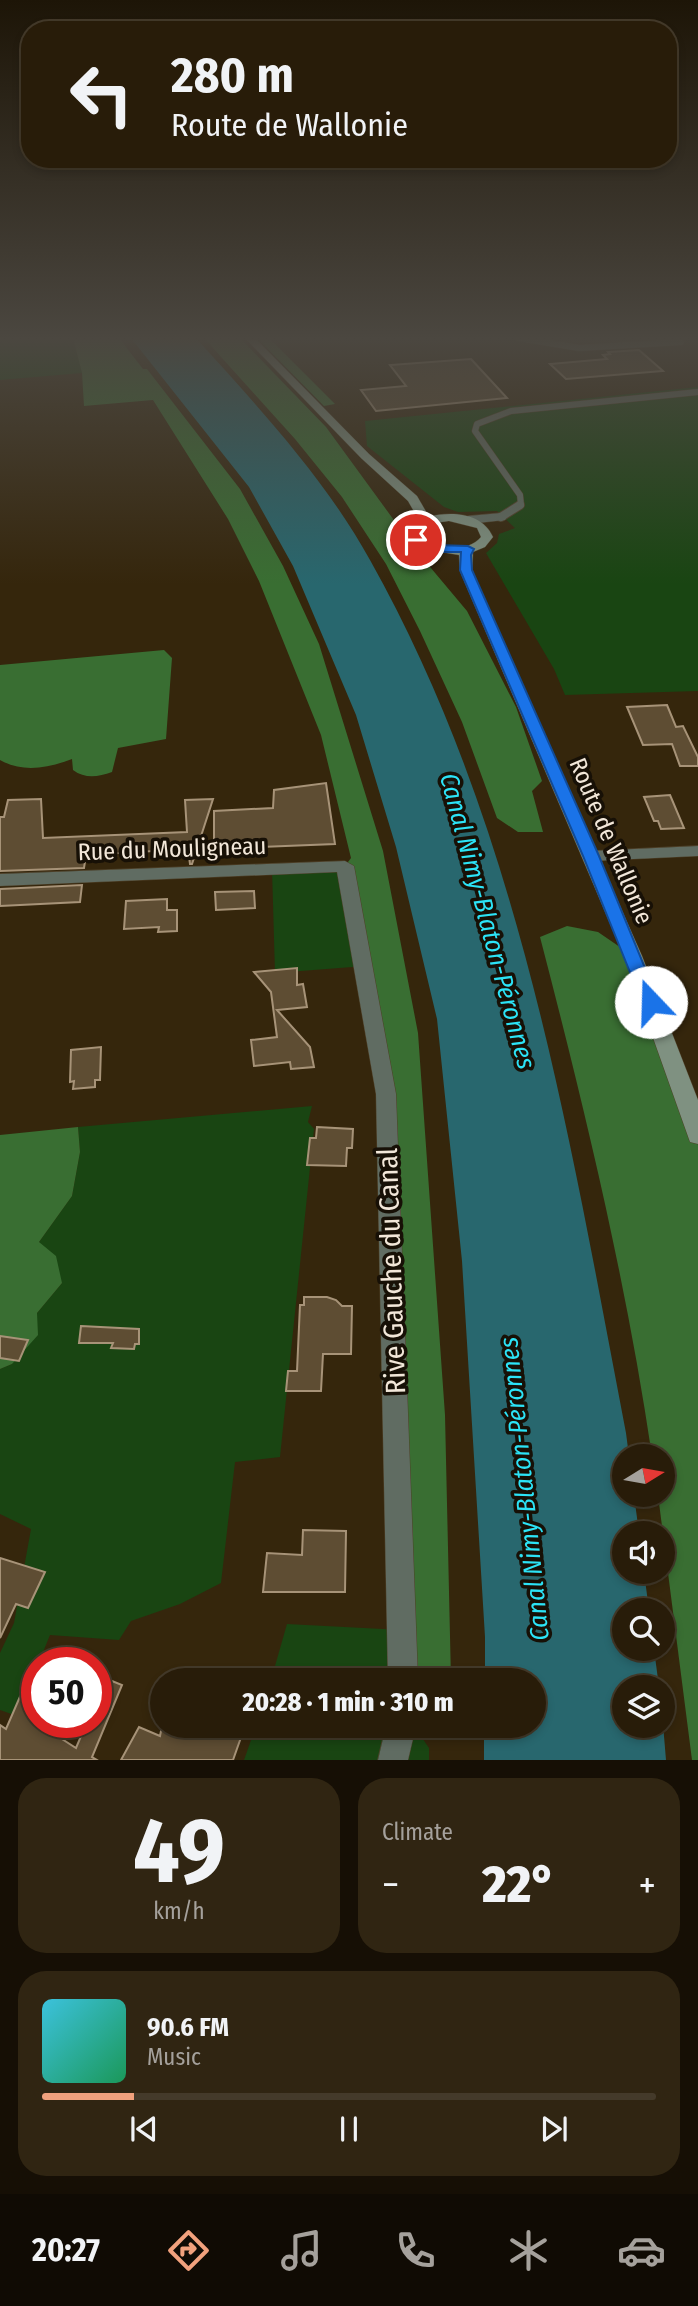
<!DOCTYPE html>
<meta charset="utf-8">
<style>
:root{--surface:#281c09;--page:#302512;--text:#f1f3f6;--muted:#a5a19c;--line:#443a2a;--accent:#f1a17d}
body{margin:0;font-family:"Fira Sans Condensed",sans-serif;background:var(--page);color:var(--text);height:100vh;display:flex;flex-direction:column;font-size:26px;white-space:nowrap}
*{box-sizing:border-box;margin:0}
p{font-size:23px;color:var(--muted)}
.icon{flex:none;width:38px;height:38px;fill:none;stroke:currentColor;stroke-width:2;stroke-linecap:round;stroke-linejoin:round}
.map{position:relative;height:1760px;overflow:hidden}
.drawer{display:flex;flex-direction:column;gap:18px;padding:18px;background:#160f05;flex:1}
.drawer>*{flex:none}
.guide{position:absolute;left:21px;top:21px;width:656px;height:147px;border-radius:28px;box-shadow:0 4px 10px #0003,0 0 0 2px var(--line);background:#281c09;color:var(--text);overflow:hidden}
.needle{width:46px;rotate:79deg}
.buttons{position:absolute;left:612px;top:1444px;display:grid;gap:14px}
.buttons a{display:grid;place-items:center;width:63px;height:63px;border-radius:50%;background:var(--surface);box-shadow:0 4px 10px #0003,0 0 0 2px var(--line);font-size:35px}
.speed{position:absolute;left:21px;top:1647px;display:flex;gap:14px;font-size:35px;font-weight:700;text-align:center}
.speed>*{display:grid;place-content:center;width:91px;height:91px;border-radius:50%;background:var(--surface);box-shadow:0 4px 10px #0003,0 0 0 2px var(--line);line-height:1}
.speed .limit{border:10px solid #d22;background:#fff;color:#111}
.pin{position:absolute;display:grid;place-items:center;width:60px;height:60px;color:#fff;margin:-30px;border:4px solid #fff;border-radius:50%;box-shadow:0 2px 7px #0007}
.me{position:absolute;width:77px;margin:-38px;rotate:339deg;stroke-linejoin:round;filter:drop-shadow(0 0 5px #0008)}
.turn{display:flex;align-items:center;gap:24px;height:147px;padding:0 35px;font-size:32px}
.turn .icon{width:91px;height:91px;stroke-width:2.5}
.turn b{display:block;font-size:49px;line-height:60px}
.big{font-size:52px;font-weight:800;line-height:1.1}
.drawer .card{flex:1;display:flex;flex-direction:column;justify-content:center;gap:10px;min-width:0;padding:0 24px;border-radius:28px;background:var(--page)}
.drawer .dial{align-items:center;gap:0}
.dial b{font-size:91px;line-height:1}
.song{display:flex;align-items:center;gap:21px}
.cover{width:84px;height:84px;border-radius:10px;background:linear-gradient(135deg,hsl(190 70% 55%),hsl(150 70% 35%))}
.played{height:7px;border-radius:4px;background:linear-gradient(90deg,var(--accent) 15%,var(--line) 15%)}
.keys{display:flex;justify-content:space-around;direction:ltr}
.heat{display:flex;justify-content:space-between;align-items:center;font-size:38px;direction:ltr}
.drawer .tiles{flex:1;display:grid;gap:18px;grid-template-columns:1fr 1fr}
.card:last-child{grid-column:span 2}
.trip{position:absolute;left:150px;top:1668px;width:396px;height:70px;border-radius:35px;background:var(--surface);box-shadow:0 4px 10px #0003,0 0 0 2px var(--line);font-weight:800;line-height:70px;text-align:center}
.tab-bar{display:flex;height:112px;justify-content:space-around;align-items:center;background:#100b04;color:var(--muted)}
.tab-bar .icon{width:49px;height:49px}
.tab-bar .selected{color:var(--accent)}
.tab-bar b{font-size:32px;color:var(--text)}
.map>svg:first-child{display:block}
.green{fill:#194512}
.forest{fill:#396e32}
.water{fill:#28676e}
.building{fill:#5e4d33;stroke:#a79378;stroke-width:2}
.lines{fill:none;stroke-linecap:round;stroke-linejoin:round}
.service-far1-casing{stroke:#4f4129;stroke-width:7}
.service-casing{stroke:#4f4129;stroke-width:10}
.minor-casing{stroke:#4f4129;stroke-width:1}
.secondary-casing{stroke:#4f4129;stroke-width:1}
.service-far1{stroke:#606c62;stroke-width:6}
.service{stroke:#606c62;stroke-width:8}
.minor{fill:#606c62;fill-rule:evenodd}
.secondary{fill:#7f9181;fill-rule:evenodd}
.route{fill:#1a73e8;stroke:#114b97;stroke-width:2}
.labels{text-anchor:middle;stroke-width:7;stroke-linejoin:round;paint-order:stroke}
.street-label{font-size:24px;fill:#f2e7d9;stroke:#171006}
.water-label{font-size:26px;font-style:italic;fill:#2ce3f6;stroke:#171006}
.near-street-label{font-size:28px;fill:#f2e7d9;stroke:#171006}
</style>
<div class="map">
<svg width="698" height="1760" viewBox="0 0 698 1760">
<rect width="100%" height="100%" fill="#35260c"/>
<g class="green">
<polygon points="0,338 73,338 82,373 0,380"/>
<polygon points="698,387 698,691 565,695 554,669 486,553 497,543 499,534 515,528 497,511 458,512 444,507 367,446 365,421"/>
<polygon points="345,866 365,966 275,973 272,869"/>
<polygon points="312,1106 308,1122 314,1129 280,1457 235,1462 221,1583 180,1604 131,1621 119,1640 50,1635 17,1716 0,1710 0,1653 14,1623 31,1529 0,1514 0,1369 12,1364 37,1313 62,1283 39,1242 72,1196 80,1152 78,1127"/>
<polygon points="287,1624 402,1630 403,1680 271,1680"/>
<polygon points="256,1726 414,1726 429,1748 429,1760 244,1760"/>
</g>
<g class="forest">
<polygon points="73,338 119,338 143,369 147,369 240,489 283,566 319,644 383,851 418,1033 445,1415 451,1680 403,1680 386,1094 345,866 351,858 321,735 259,581 228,519 153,400 84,406 82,373"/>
<polygon points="204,338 240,338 326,427 415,549 467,611 516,707 542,781 532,791 543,832 518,832 497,818 462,722 420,631 386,564 342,497 295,439"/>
<polygon points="257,338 269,338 335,404 324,406"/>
<path d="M164 650 172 658 166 739 118 748 112 772C98 777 85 779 73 770L72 759C48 768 23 773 0 760V665Z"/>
<path d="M567 926 598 932 633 956 698 1136V1760H692L658 1495 663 1494V1456H652C626 1280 585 1110 540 937Z"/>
<polygon points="78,1127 80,1152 72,1196 39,1242 56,1256 62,1283 37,1313 38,1335 12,1364 0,1369 0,1135"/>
</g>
<path class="water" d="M131 338H196C259 408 324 477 370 560 520 827 569 1136 626 1433L629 1456H625V1494L634 1495 639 1533H625V1572H644L649 1610H625V1648L654 1649 659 1687H625V1726L663 1724 666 1760H484V1726H534V1680H485V1637L462 1261 437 1019 396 847 356 715 293 566 249 487Z"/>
<g class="building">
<polygon points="639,350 663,371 566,379 550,364 607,359 603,355 610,354 608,352"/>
<polygon points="471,359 507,398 376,411 361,390 406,386 390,365"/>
<polygon points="667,705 676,727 683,726 698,757 698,766 680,766 672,744 643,745 627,707"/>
<polygon points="326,783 335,844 214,849 214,811 273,808 274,790"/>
<polygon points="670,795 684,828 661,829 658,821 654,821 644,797"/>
<polygon points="41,799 43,838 187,832 185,800 213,799 192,864 190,864 188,849 86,855 84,868 0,871 0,817 4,817 8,800"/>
<polygon points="82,885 80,902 0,906 0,889"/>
<polygon points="254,891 255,908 216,910 215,892"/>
<polygon points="167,899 167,910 177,910 177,931 158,932 159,927 124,929 126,901"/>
<polygon points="297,968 297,985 303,984 307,1007 277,1010 310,1047 314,1067 291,1069 290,1062 254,1066 251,1040 277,1037 271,992 254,972"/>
<polygon points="101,1047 100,1080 95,1080 95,1087 73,1089 74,1081 70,1082 71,1050"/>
<polygon points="317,1127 353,1129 352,1148 347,1148 346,1166 307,1165 310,1138 316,1138"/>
<polygon points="304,1297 327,1297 336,1300 342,1306 352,1306 351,1354 323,1354 321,1391 286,1391 288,1371 297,1371 300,1305 304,1305"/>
<polygon points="81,1326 139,1329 139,1344 135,1344 134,1349 111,1348 113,1343 79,1343"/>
<polygon points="0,1336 28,1340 19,1361 0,1358"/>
<polygon points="303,1530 346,1531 345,1592 263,1592 267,1553 302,1555"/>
<polygon points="0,1558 45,1572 28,1608 16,1604 0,1638"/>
<polygon points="107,1679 122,1685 92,1757 97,1760 0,1760 0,1725 6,1729 22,1692 37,1696 37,1723 76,1748 87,1722 96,1722 96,1703"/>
<polygon points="162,1726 245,1726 233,1760 121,1760 139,1727 160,1736"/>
</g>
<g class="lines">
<g class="service-far1-casing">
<g id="service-far1">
<polyline points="519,338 579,348 681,342"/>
<polyline points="517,507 521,505 520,495 475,431 477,424 511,411 698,392"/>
</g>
</g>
<g class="service-casing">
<polyline id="service" points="501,517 520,505"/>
</g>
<g class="minor-casing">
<g id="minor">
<polygon points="501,513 507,517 505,520 468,524 462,520 468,516"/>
<polygon points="698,846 698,856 591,861 582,856 591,851"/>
<polygon points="345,861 354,866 396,1094 418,1680 388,1680 376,1094 337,872 0,886 0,874"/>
<polygon points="386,1726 416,1726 408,1760 378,1760"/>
</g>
</g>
<g class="secondary-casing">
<path id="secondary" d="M245 338H255L369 454 417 496 428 515 427 517C451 511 482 512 493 537L485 547 473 552 472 571 642 956 698 1100V1144L690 1142 624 956 460 571 459 555 428 550 412 543 407 530 416 515 408 501 361 458ZM449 521 477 528 481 537C466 554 440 548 422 538L420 529 435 523Z"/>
</g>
<use href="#service-far1" class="service-far1"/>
<use href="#service" class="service"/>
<use href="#minor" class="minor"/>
<use href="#secondary" class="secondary"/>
</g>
<linearGradient id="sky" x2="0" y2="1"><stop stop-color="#1d1507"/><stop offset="0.58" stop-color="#4b4740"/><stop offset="1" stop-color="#4b4740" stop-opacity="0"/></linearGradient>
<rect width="698" height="584" fill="url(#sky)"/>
<polygon class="route" points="416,537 435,545 468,546 474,549 471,555 472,570 599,856 659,1002 657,1007 644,1007 642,1002 583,856 460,570 461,552 433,552 412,543 412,538"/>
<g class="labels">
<g class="street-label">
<text transform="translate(611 841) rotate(67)" y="8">Route de Wallonie</text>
<text transform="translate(172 849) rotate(-2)" y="8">Rue du Mouligneau</text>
</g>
<g class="water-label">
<text transform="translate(488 921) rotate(75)" y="9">Canal Nimy-Blaton-Péronnes</text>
<text transform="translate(524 1489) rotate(-96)" y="9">Canal Nimy-Blaton-Péronnes</text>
</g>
<g class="near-street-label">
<text transform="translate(391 1271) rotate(-92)" y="10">Rive Gauche du Canal</text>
</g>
</g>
</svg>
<div class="buttons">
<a><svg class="needle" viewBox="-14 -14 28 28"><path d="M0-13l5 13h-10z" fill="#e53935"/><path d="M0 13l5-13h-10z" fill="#a5a19c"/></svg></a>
<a><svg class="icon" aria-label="sound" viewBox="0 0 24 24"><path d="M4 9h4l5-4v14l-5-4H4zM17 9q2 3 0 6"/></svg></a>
<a><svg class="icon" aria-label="search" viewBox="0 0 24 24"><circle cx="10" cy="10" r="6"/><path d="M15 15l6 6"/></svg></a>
<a><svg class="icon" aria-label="layers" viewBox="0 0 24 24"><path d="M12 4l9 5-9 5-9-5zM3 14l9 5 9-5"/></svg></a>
</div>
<div class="speed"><div class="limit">50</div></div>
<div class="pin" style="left:416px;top:540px;background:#d93025"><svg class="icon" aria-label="arrive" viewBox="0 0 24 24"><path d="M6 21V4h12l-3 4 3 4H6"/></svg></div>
<svg class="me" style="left:651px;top:1002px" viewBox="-20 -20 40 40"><circle r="19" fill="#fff"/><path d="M0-13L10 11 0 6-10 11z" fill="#1a73e8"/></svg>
<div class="trip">20:28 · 1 min · 310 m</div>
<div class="guide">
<div class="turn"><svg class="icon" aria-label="left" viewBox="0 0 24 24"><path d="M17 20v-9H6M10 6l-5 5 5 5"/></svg><div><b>280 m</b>Route de Wallonie</div></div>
</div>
</div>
<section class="drawer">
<div class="tiles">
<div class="card dial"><b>49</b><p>km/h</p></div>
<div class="card"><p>Climate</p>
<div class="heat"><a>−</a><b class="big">22°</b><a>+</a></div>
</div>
<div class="card">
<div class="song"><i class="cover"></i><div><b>90.6 FM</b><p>Music</p></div></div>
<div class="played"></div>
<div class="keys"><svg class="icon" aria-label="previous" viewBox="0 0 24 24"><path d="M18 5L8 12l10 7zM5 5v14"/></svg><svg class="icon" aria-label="pause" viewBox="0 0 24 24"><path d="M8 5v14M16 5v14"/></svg><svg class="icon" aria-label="next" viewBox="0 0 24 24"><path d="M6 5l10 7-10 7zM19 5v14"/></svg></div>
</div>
</div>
</section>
<nav class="tab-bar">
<b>20:27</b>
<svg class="icon selected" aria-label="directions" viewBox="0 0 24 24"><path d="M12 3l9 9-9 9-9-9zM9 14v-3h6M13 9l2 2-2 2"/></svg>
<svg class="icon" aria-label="music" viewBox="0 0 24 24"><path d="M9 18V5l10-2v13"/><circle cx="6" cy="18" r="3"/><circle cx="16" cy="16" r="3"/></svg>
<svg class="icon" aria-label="phone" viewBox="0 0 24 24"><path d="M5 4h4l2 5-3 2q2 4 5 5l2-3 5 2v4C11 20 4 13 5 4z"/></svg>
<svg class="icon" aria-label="climate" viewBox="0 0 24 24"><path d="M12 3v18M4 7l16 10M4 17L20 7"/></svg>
<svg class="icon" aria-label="car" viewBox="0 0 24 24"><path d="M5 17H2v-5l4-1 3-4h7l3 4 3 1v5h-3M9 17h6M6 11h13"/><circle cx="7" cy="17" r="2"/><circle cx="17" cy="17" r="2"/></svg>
</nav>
